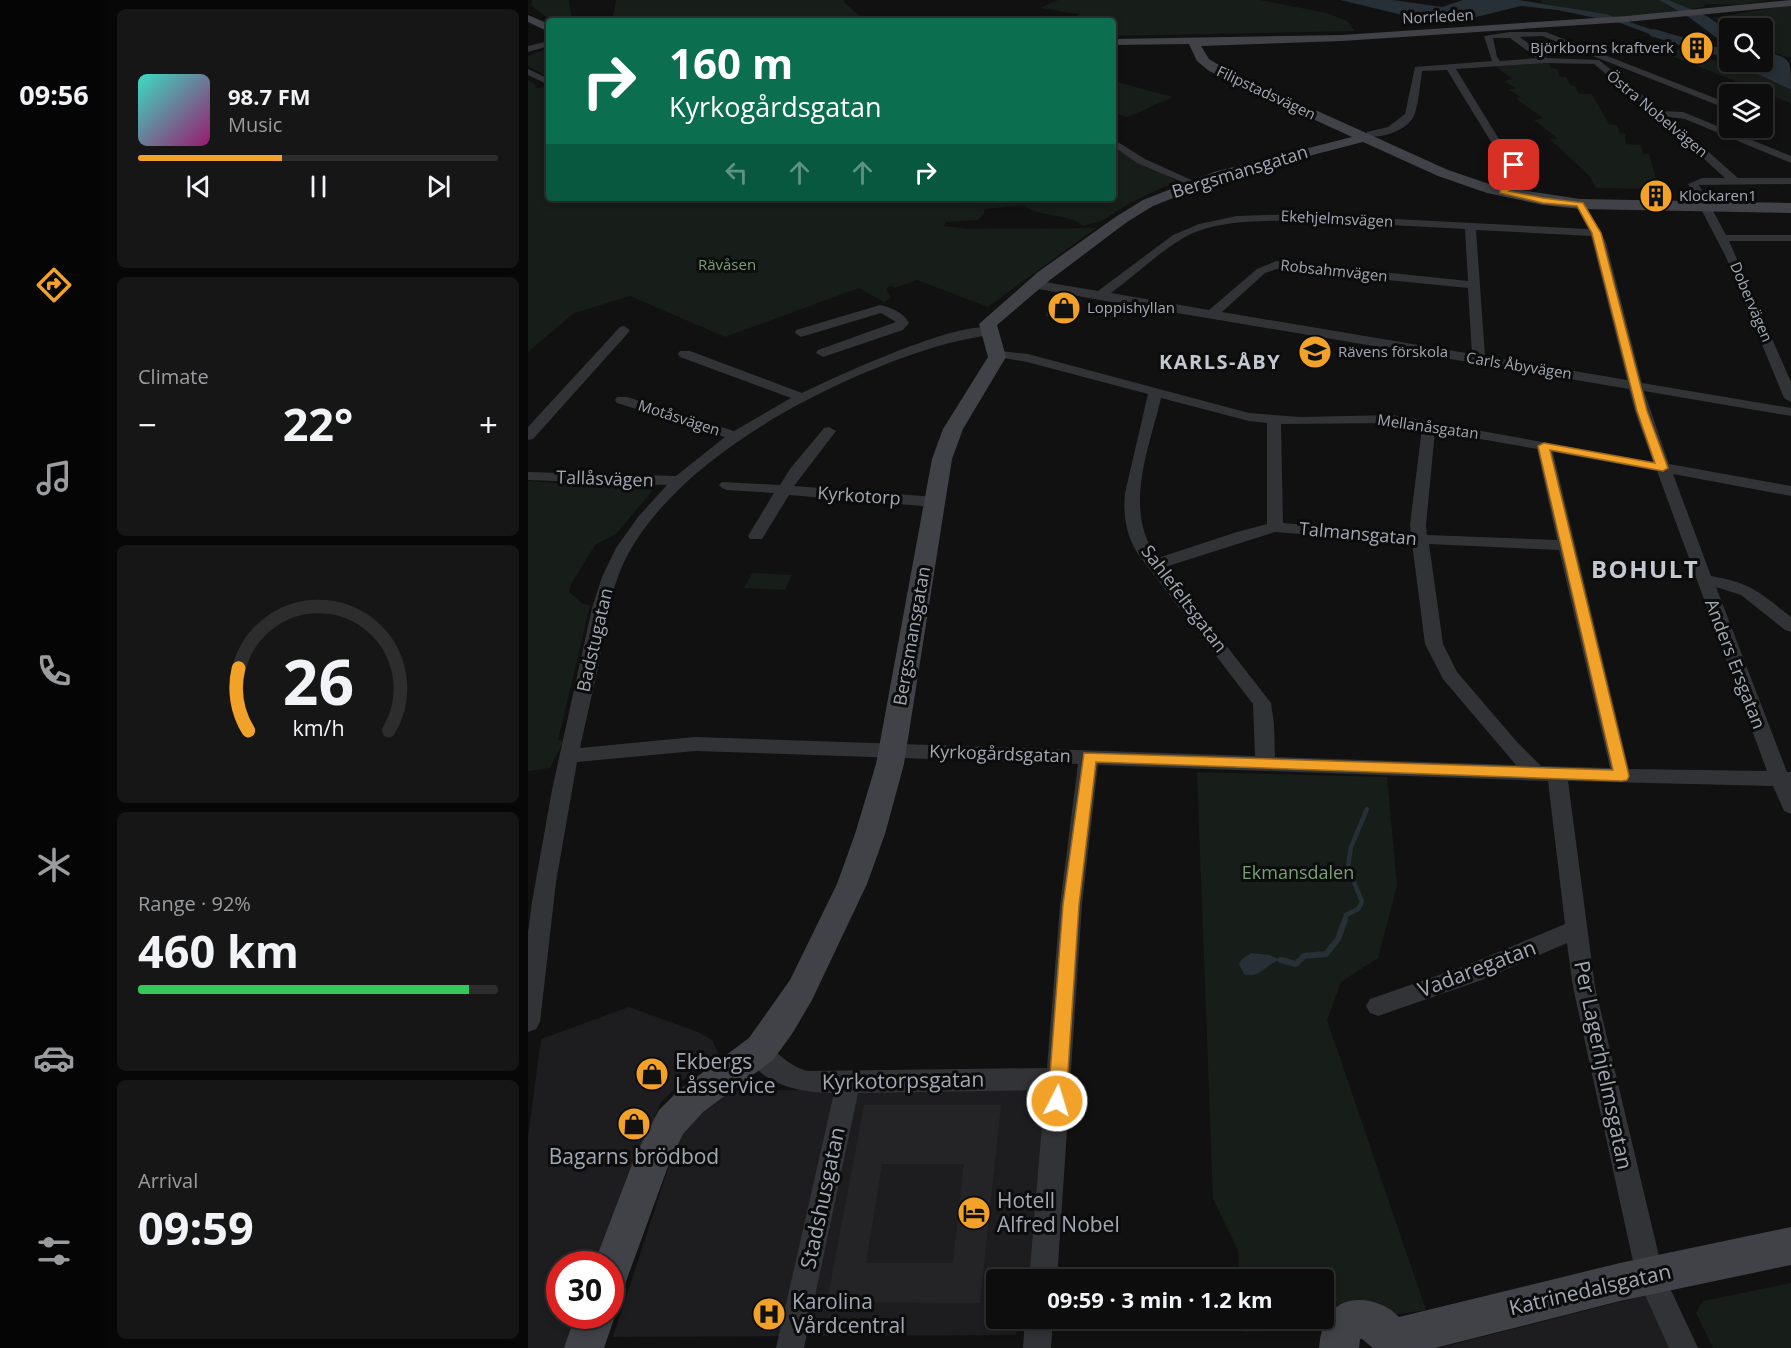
<!DOCTYPE html>
<meta charset="utf-8">
<style>
:root{--surface:#0d0d0e;--page:#161617;--text:#f1f3f6;--muted:#9a9c9e;--line:#2d2d2e;--accent:#f2a129}
body{margin:0;font-family:"Open Sans",sans-serif;background:var(--page);color:var(--text);height:100vh;display:flex;flex-direction:column;font-size:22px;white-space:nowrap}
*{box-sizing:border-box;margin:0}
p{font-size:20px;color:var(--muted)}
.icon{flex:none;width:33px;height:33px;fill:none;stroke:currentColor;stroke-width:2;stroke-linecap:round;stroke-linejoin:round}
.map{position:relative;flex:1;overflow:hidden}
.side{display:flex;flex-direction:column;gap:9px;padding:9px;background:#070708;width:420px}
.side>*{flex:none}
.guide{position:absolute;left:18px;top:18px;width:570px;height:183px;border-radius:6px;box-shadow:0 3px 9px #0003,0 0 0 2px var(--line);background:#0b6e4f;color:#fff;overflow:hidden}
.buttons{position:absolute;left:1191px;top:18px;display:grid;gap:12px}
.buttons a{display:grid;place-items:center;width:54px;height:54px;border-radius:6px;background:var(--surface);box-shadow:0 3px 9px #0003,0 0 0 2px var(--line);font-size:30px}
.speed{position:absolute;left:18px;top:1251px;display:flex;gap:12px;font-size:30px;font-weight:700;text-align:center}
.speed>*{display:grid;place-content:center;width:78px;height:78px;border-radius:50%;background:var(--surface);box-shadow:0 3px 9px #0003,0 0 0 2px var(--line);line-height:1}
.speed .limit{border:9px solid #d22;background:#fff;color:#111}
.pin{position:absolute;display:grid;place-items:center;width:51px;height:51px;color:#fff;margin:-26px;border-radius:12px;box-shadow:0 3px 9px #0006}
.me{position:absolute;width:66px;margin:-33px;rotate:5deg;stroke-linejoin:round;filter:drop-shadow(0 0 4px #0008)}
.turn{display:flex;align-items:center;gap:21px;height:126px;padding:0 24px;font-size:27px}
.turn .icon{width:78px;height:78px;stroke-width:2.5}
.turn b{display:block;font-size:42px;line-height:51px}
.lanes{display:flex;align-items:center;height:57px;padding:0 24px;background:#0003;justify-content:center;gap:30px;direction:ltr}
.lanes .off{opacity:.35}
.big{font-size:45px;font-weight:700;line-height:1.1}
.side .tile{flex:1;display:flex;flex-direction:column;justify-content:center;gap:9px;min-width:0;padding:0 21px;border-radius:9px;background:var(--page)}
.side .dial{align-items:center;gap:0}
.dial svg{height:156px;overflow:visible;fill:none;stroke:var(--line);stroke-width:7;stroke-linecap:round;text-anchor:middle}
.dial text{fill:var(--text);stroke:none}
.song{display:flex;align-items:center;gap:18px}
.cover{width:72px;height:72px;border-radius:9px;background:linear-gradient(135deg,hsl(170 70% 55%),hsl(320 70% 35%))}
.played{height:6px;border-radius:3px;background:linear-gradient(90deg,var(--accent) 40%,var(--line) 40%)}
.keys{display:flex;justify-content:space-around;direction:ltr}
.heat{display:flex;justify-content:space-between;align-items:center;font-size:33px;direction:ltr}
.charge{height:9px;border-radius:4px;background:linear-gradient(90deg,#34c759 92%,var(--line) 0)}
.trip{position:absolute;left:458px;top:1269px;width:348px;height:60px;border-radius:6px;background:var(--surface);box-shadow:0 3px 9px #0003,0 0 0 2px var(--line);font-weight:700;line-height:60px;text-align:center}
main{display:flex;flex:1;min-height:0}
.tab-bar{display:flex;flex-direction:column;width:108px;justify-content:space-around;align-items:center;background:#050506;color:var(--muted)}
.tab-bar .icon{width:42px;height:42px}
.tab-bar .active{color:var(--accent)}
.tab-bar b{font-size:27px;color:var(--text)}
.map>svg:first-child{display:block}
.built{fill:#1d1d1f}
.green{fill:#171d18}
.water{fill:#273036}
.lines{fill:none;stroke-linecap:round;stroke-linejoin:round}
.stream-far1{stroke:#273036;stroke-width:4.5}
.stream{stroke:#273036;stroke-width:6}
.river{fill:#273036;fill-rule:evenodd}
.building{fill:#242426;fill-rule:evenodd}
.street{fill:#323337;fill-rule:evenodd}
.secondary{fill:#404247;fill-rule:evenodd}
.route{fill:#f2a129;stroke:#9d691b;stroke-width:1.5}
.labels{text-anchor:middle;stroke-width:6;stroke-linejoin:round;paint-order:stroke}
.far-street-label{font-size:15px;fill:#a2a8b3;stroke:#0c0c0d}
.far-poi-label{font-size:15px;fill:#a2a8b3;stroke:#0c0c0d;text-anchor:start}
.far-park-label{font-size:15px;fill:#799f78;stroke:#0c0c0d}
.street-label{font-size:18px;fill:#a2a8b3;stroke:#0c0c0d}
.park-label{font-size:18px;fill:#799f78;stroke:#0c0c0d}
.far-district-label{font-size:20px;font-weight:bold;letter-spacing:1.5px;fill:#c3c7cf;stroke:#0c0c0d}
.near-street-label{font-size:21px;fill:#a2a8b3;stroke:#0c0c0d}
.near-poi-label{font-size:21px;fill:#a2a8b3;stroke:#0c0c0d;text-anchor:start}
.district-label{font-size:24px;font-weight:bold;letter-spacing:1.5px;fill:#c3c7cf;stroke:#0c0c0d}
</style>
<main>
<nav class="tab-bar">
<b>09:56</b>
<svg class="icon active" aria-label="directions" viewBox="0 0 24 24"><path d="M12 3l9 9-9 9-9-9zM9 14v-3h6M13 9l2 2-2 2"/></svg>
<svg class="icon" aria-label="music" viewBox="0 0 24 24"><path d="M9 18V5l10-2v13"/><circle cx="6" cy="18" r="3"/><circle cx="16" cy="16" r="3"/></svg>
<svg class="icon" aria-label="phone" viewBox="0 0 24 24"><path d="M5 4h4l2 5-3 2q2 4 5 5l2-3 5 2v4C11 20 4 13 5 4z"/></svg>
<svg class="icon" aria-label="climate" viewBox="0 0 24 24"><path d="M12 3v18M4 7l16 10M4 17L20 7"/></svg>
<svg class="icon" aria-label="car" viewBox="0 0 24 24"><path d="M5 17H2v-5l4-1 3-4h7l3 4 3 1v5h-3M9 17h6M6 11h13"/><circle cx="7" cy="17" r="2"/><circle cx="17" cy="17" r="2"/></svg>
<svg class="icon" aria-label="filters" viewBox="0 0 24 24"><path d="M4 7h16M4 17h16"/><circle cx="9" cy="7" r="2"/><circle cx="15" cy="17" r="2"/></svg>
</nav>
<section class="side">
<div class="tile">
<div class="song"><i class="cover"></i><div><b>98.7 FM</b><p>Music</p></div></div>
<div class="played"></div>
<div class="keys"><svg class="icon" aria-label="previous" viewBox="0 0 24 24"><path d="M18 5L8 12l10 7zM5 5v14"/></svg><svg class="icon" aria-label="pause" viewBox="0 0 24 24"><path d="M8 5v14M16 5v14"/></svg><svg class="icon" aria-label="next" viewBox="0 0 24 24"><path d="M6 5l10 7-10 7zM19 5v14"/></svg></div>
</div>
<div class="tile"><p>Climate</p>
<div class="heat"><a>−</a><b class="big">22°</b><a>+</a></div>
</div>
<div class="tile dial"><svg viewBox="0 0 100 80">
<path d="M14 69A42 42 0 1 1 86 69"/>
<path d="M14 69A42 42 0 0 1 9 37" stroke="#f2a129"/>
<text x="50" y="56" font-size="32" font-weight="700">26</text>
<text x="50" y="72" font-size="11">km/h</text>
</svg></div>
<div class="tile"><p>Range · 92%</p><b class="big">460 km</b><div class="charge"></div></div>
<div class="tile"><p>Arrival</p><b class="big">09:59</b></div>
</section>
<div class="map">
<svg width="1263" height="1348" viewBox="0 0 1263 1348">
<rect width="100%" height="100%" fill="#111112"/>
<g class="built">
<polygon points="101,1007 172,1033 184,1040 192,1057 155,1080 132,1104 71,1264 32,1264 32,1316 52,1316 39,1348 0,1348 0,1137 13,1039"/>
<polygon points="507,1087 515,1094 518,1102 504,1279 468,1280 468,1318 497,1319 487,1335 85,1337 155,1123 202,1091"/>
<polygon points="1118,1295 1144,1348 911,1348"/>
</g>
<g class="green">
<polygon points="4,0 41,0 44,21 23,21 4,6"/>
<polygon points="88,0 317,0 316,2 334,18 331,21 86,21 84,20"/>
<polygon points="530,0 732,0 799,13 819,21 827,31 585,36 585,21 553,18 549,16 551,14 512,8"/>
<polygon points="1013,0 1131,0 1148,11 1086,17 1013,3"/>
<polygon points="1141,0 1241,0 1209,5 1179,4 1176,5 1176,7 1161,9"/>
<polygon points="1263,5 1263,58 1235,49 1234,28 1202,28 1201,31 1199,25 1183,18"/>
<polygon points="21,48 21,78 0,66 0,56"/>
<path d="M1154 49 1159 51 1157 55C1166 61 1179 61 1189 60L1188 56 1201 57 1202 62C1209 62 1251 85 1263 90V105L1260 102 1136 53Z"/>
<polygon points="1020,61 1023,68 1029,69 1032,77 1038,77 1042,85 1047,86 1051,94 1064,94 1081,124 1089,125 1092,133 1097,134 1098,144 1112,145 1116,154 1121,154 1131,189 1068,188 1062,177 1022,139 1029,138 1006,120 1015,118 988,99 993,97 981,90 988,88 976,81 984,79 965,64"/>
<path d="M0 80 7 84 8 88H21V198H585V147L648 181 601 204 573 221 555 226C538 212 510 218 496 205L456 209V214L450 220 418 222 416 226 441 229 568 228 460 307 389 280 367 288 362 286 358 289 363 298 356 302 331 288 197 337 102 296 46 313 0 352Z"/>
<polygon points="585,81 645,97 600,117 585,113"/>
<polygon points="0,481 31,483 131,483 88,534 67,545 43,584 41,592 54,603 62,606 30,740 36,741 22,768 0,771"/>
<polygon points="224,573 264,575 257,590 216,588"/>
<polygon points="669,772 859,777 869,886 850,958 813,982 799,1020 898,1310 865,1315 842,1304 795,1310 795,1280 711,1279 710,1250 685,1199"/>
<polygon points="1263,1283 1263,1348 1185,1348 1168,1313 1175,1301"/>
<polygon points="714,1319 714,1318 786,1319 772,1330 715,1332"/>
</g>
<g class="water">
<polygon points="812,0 865,0 914,7 935,0 991,0 1077,14 1165,43 1151,45 1092,23 1029,10 993,6 948,17 915,19 879,16"/>
<path d="M1131 0H1141C1164 11 1201 18 1201 47L1162 18Z"/>
<path d="M1235 50C1263 60 1263 56 1263 90L1207 63 1234 62Z"/>
<path d="M723 953 741 955 753 960C738 963 731 980 716 974L711 964 714 959Z"/>
</g>
<g class="lines">
<polyline class="stream-far1" points="816,922 818,915 830,909 834,902 820,867 823,847 839,809"/>
<polyline class="stream" points="753,960 768,964 776,956 798,954 810,939 817,920"/>
<polygon class="river" points="1126,29 1202,51 1202,59 1122,36 1122,30"/>
</g>
<g class="building">
<polygon points="527,298 553,300 545,318 517,316"/>
<polygon points="791,341 804,343 796,361 777,358 785,343 789,343"/>
<path d="M336 1105H473L452 1303 299 1302ZM354 1164H436L425 1263H338Z"/>
</g>
<g class="lines">
<g class="street">
<path d="M982 32H1018L1202 104V110L1014 36 992 37 1019 58 1071 60 1134 111 1155 112 1263 156V163L1157 119 1141 117 1210 178H1263V184L1171 185 1198 235H1263V241H1201L1263 382V402L1256 398 1198 257 1160 184 1174 178H1197L1129 116 1066 64 1017 63 928 69 974 144 996 173 994 182 979 194 970 192 985 179 986 173 965 145 919 70 894 71C892 85 891 100 887 113 882 130 854 139 839 136V132L860 127 877 114 887 67 964 61 956 36ZM965 38H982L1009 58 972 61 969 57Z"/>
<polygon points="21,41 21,46 0,52 0,46"/>
<polygon points="0,69 21,79 21,85 0,75"/>
<polygon points="585,139 617,159 670,183 661,185 609,163 585,146"/>
<path d="M1052 201 1057 204 1078 242 1114 383 1263 408V416L1116 391 1141 464 1263 486V496L1145 474 1183 576C1224 583 1232 593 1263 617V632L1257 630 1213 595 1188 587 1259 772H1263V814L1256 811 1245 786 1040 781 1067 987 1135 1273 1170 1348H1141L1108 1275 1045 987 1039 943 951 981 850 1016 842 1013 838 1006 842 999 937 966 1037 924 1020 781 570 765 554 905 529 1280H501L517 1090 330 1093 276 1348H248L306 1093C273 1093 232 1085 217 1052L221 1044 229 1041C248 1048 257 1065 280 1071L519 1068 532 905 550 764 167 751 49 762 28 882 12 1022 8 1029 0 1032V932L4 902 24 790 64 608 74 577 88 548 110 517 139 485 0 480V472L148 476 197 437 89 403 87 400 89 397H99L206 431 263 398 152 357 150 354 152 351H162L274 393C309 376 430 320 464 328L466 331 464 334C445 338 426 341 407 347 300 380 147 458 96 562 81 594 77 629 71 663 65 691 58 719 52 748L167 737 727 756 725 704 610 554C598 535 595 516 597 493L620 394 499 362 464 356 462 353 464 350 500 354 721 413 772 417 865 415 1125 462 1107 412 1101 389 572 300 505 288 499 284 505 280 570 291 645 235 671 224 709 216 769 214 1060 229 1047 204ZM769 220 937 229 940 281 748 261 729 269 681 310 583 293C606 276 628 255 652 240 686 219 730 222 769 220ZM948 230 1063 236 1099 380 957 356ZM749 269 940 288 944 354 694 312 737 273ZM633 398 721 421 739 423V524L709 532 630 558C594 512 621 449 633 398ZM865 423 894 428 882 525 883 534 755 523 753 424ZM907 431 1009 449 1029 540 899 535 898 525ZM1025 452 1129 471 1239 771 1101 769ZM747 532 884 543 897 644 915 679 988 765 747 757 746 724 743 703 637 567ZM901 544 1031 550 1082 768 1013 766 989 742 929 672 915 644Z"/>
<path d="M352 305C363 307 376 313 381 323L375 330 295 357 288 353 290 350 368 322 353 313 273 337 267 333 268 330Z"/>
<polygon points="96,326 102,330 100,333 5,439 0,440 0,427 92,327"/>
<polygon points="301,427 308,431 266,486 407,497 415,502 407,507 261,495 234,539 222,539 220,536 246,493 199,490 194,488 191,485 194,482 252,485 262,469 296,428"/>
<polygon points="497,1318 525,1318 523,1348 495,1348"/>
</g>
<g class="secondary">
<polygon points="1263,0 1263,6 1098,22 814,41 673,46 681,59 699,70 920,170 967,186 1052,199 1263,203 1263,213 1052,209 1015,205 959,193 910,176 835,142 696,178 625,206 599,222 522,280 469,325 478,357 435,429 424,459 376,764 357,834 339,884 284,1000 264,1034 245,1060 175,1112 155,1134 142,1161 96,1287 82,1292 82,1264 66,1264 108,1154 131,1110 151,1090 221,1038 262,980 309,884 327,834 348,764 404,459 415,429 460,357 451,324 510,272 589,216 615,200 686,172 824,137 681,71 669,61 661,44 585,45 585,39 814,35 1098,16"/>
<polygon points="0,15 21,24 21,32 0,22"/>
<path d="M1263 1227V1265L1092 1301 907 1348H845L834 1339H832L831 1348H791C792 1336 795 1322 803 1312 820 1292 855 1299 871 1317L1092 1263Z"/>
<polygon points="82,1306 87,1316 76,1348 36,1348 47,1316 82,1316"/>
</g>
</g>
<polygon class="route" points="983,164 988,164 995,172 994,180 981,191 1015,198 1055,203 1073,233 1119,411 1140,468 1135,471 1022,450 1101,776 1099,780 1094,781 568,762 551,905 538,1101 535,1107 529,1110 522,1107 520,1101 535,905 556,753 1085,770 1010,446 1016,443 1127,463 1109,411 1064,233 1049,206 1015,203 972,193 972,190 987,179"/>
<defs>
<g id="building-disc" transform="scale(1.725)"><circle r="9.5" fill="#f2a129" stroke="#0c0c0d"/><path d="M-4-6H4V6H1V3H-1V6H-4ZM-2.5-4.3h1.7v1.8h-1.7ZM.8-4.3h1.7v1.8H.8ZM-2.5-1h1.7V.8h-1.7ZM.8-1h1.7V.8H.8Z" fill="#111"/></g>
<g id="shop-disc" transform="scale(1.725)"><circle r="9.5" fill="#f2a129" stroke="#0c0c0d"/><path d="M-5-2.5h2.3a2.7 3.5 0 0 1 5.4 0H5L5.5 6h-11ZM-1.5-2.5h3a1.5 2.3 0 0 0-3 0Z" fill="#111"/></g>
<g id="school-disc" transform="scale(1.725)"><circle r="9.5" fill="#f2a129" stroke="#0c0c0d"/><path d="M0-5L7-2L0 1L-7-2ZM-4 1L0 2.5L4 1V4Q0 6-4 4Z" fill="#111"/></g>
<g id="hotel-disc" transform="scale(1.725)"><circle r="9.5" fill="#f2a129" stroke="#0c0c0d"/><path d="M-6-4.5h1.5V1H6V5H4.5V3h-9V5H-6ZM-4 0a1.8 1.8 0 1 1 3.6 0ZM.5 0V-2.5h3Q6-2.5 6 0Z" fill="#111"/></g>
<g id="hospital-disc" transform="scale(1.725)"><circle r="9.5" fill="#f2a129" stroke="#0c0c0d"/><path d="M-5-5h3v3.5h4V-5h3V5h-3V1.5h-4V5h-3Z" fill="#111"/></g>
</defs>
<g fill-rule="evenodd">
<use href="#building-disc" x="1169" y="48"/>
<use href="#building-disc" x="1128" y="196"/>
<use href="#shop-disc" x="536" y="308"/>
<use href="#school-disc" x="787" y="352"/>
<use href="#shop-disc" x="124" y="1074"/>
<use href="#shop-disc" x="106" y="1124"/>
<use href="#hotel-disc" x="446" y="1213"/>
<use href="#hospital-disc" x="241" y="1314"/>
</g>
<g class="labels">
<g class="far-street-label">
<text transform="translate(910 17) rotate(-3)" y="5">Norrleden</text>
<text transform="translate(738 93) rotate(25)" y="5">Filipstadsvägen</text>
<text transform="translate(1129 114) rotate(40)" y="5">Östra Nobelvägen</text>
<text transform="translate(809 219) rotate(3)" y="5">Ekehjelmsvägen</text>
<text transform="translate(806 271) rotate(6)" y="5">Robsahmvägen</text>
<text transform="translate(1223 302) rotate(67)" y="5">Dobervägen</text>
<text transform="translate(991 366) rotate(9)" y="5">Carls Åbyvägen</text>
<text transform="translate(151 418) rotate(18)" y="5">Motåsvägen</text>
<text transform="translate(900 427) rotate(8)" y="5">Mellanåsgatan</text>
</g>
<g class="far-poi-label">
<text x="1146" y="53" text-anchor="end">Björkborns kraftverk</text>
<text x="1151" y="201">Klockaren1</text>
<text x="559" y="313">Loppishyllan</text>
<text x="810" y="357">Rävens förskola</text>
</g>
<g class="far-park-label">
<text x="199" y="270">Rävåsen</text>
</g>
<g class="street-label">
<text transform="translate(712 172) rotate(-17)" y="6">Bergsmansgatan</text>
<text transform="translate(77 479) rotate(2)" y="6">Tallåsvägen</text>
<text transform="translate(331 496) rotate(4)" y="6">Kyrkotorp</text>
<text transform="translate(830 534) rotate(5)" y="6">Talmansgatan</text>
<text transform="translate(656 599) rotate(53)" y="6">Sahlefeltsgatan</text>
<text transform="translate(384 636) rotate(-80)" y="6">Bergsmansgatan</text>
<text transform="translate(67 640) rotate(-77)" y="6">Badstugatan</text>
<text transform="translate(1207 664) rotate(69)" y="6">Anders Ersgatan</text>
<text transform="translate(472 754) rotate(2)" y="6">Kyrkogårdsgatan</text>
</g>
<g class="park-label">
<text x="770" y="879">Ekmansdalen</text>
</g>
<g class="far-district-label">
<text x="692" y="369">KARLS-ÅBY</text>
</g>
<g class="near-street-label">
<text transform="translate(949 969) rotate(-21)" y="7">Vadaregatan</text>
<text transform="translate(1075 1065) rotate(78)" y="7">Per Lagerhjelmsgatan</text>
<text transform="translate(375 1081) rotate(-1)" y="7">Kyrkotorpsgatan</text>
<text transform="translate(295 1198) rotate(-78)" y="7">Stadshusgatan</text>
<text transform="translate(1062 1290) rotate(-13)" y="7">Katrinedalsgatan</text>
</g>
<g class="near-poi-label">
<text x="147" y="1069">Ekbergs<tspan x="147" dy="24">Låsservice</tspan></text>
<text x="106" y="1164" text-anchor="middle">Bagarns brödbod</text>
<text x="469" y="1208">Hotell<tspan x="469" dy="24">Alfred Nobel</tspan></text>
<text x="264" y="1309">Karolina<tspan x="264" dy="24">Vårdcentral</tspan></text>
</g>
<g class="district-label">
<text x="1117" y="578">BOHULT</text>
</g>
</g>
</svg>
<div class="buttons">
<a><svg class="icon" aria-label="search" viewBox="0 0 24 24"><circle cx="10" cy="10" r="6"/><path d="M15 15l6 6"/></svg></a>
<a><svg class="icon" aria-label="layers" viewBox="0 0 24 24"><path d="M12 4l9 5-9 5-9-5zM3 14l9 5 9-5"/></svg></a>
</div>
<div class="speed"><div class="limit">30</div></div>
<div class="pin" style="left:986px;top:165px;background:#d93025"><svg class="icon" aria-label="arrive" viewBox="0 0 24 24"><path d="M6 21V4h12l-3 4 3 4H6"/></svg></div>
<svg class="me" style="left:529px;top:1101px" viewBox="-20 -20 40 40"><circle r="17" fill="#f2a129" stroke="#fff" stroke-width="3"/><path d="M0-11L8 9 0 5-8 9z" fill="#fff"/></svg>
<div class="trip">09:59 · 3 min · 1.2 km</div>
<div class="guide">
<div class="turn"><svg class="icon" aria-label="right" viewBox="0 0 24 24"><path d="M7 20v-9h11M14 6l5 5-5 5"/></svg><div><b>160 m</b>Kyrkogårdsgatan</div></div>
<div class="lanes"><svg class="icon off" aria-label="left" viewBox="0 0 24 24"><path d="M17 20v-9H6M10 6l-5 5 5 5"/></svg><svg class="icon off" aria-label="ahead" viewBox="0 0 24 24"><path d="M12 20V5M6 11l6-6 6 6"/></svg><svg class="icon off" aria-label="ahead" viewBox="0 0 24 24"><path d="M12 20V5M6 11l6-6 6 6"/></svg><svg class="icon" aria-label="right" viewBox="0 0 24 24"><path d="M7 20v-9h11M14 6l5 5-5 5"/></svg></div>
</div>
</div>
</main>
